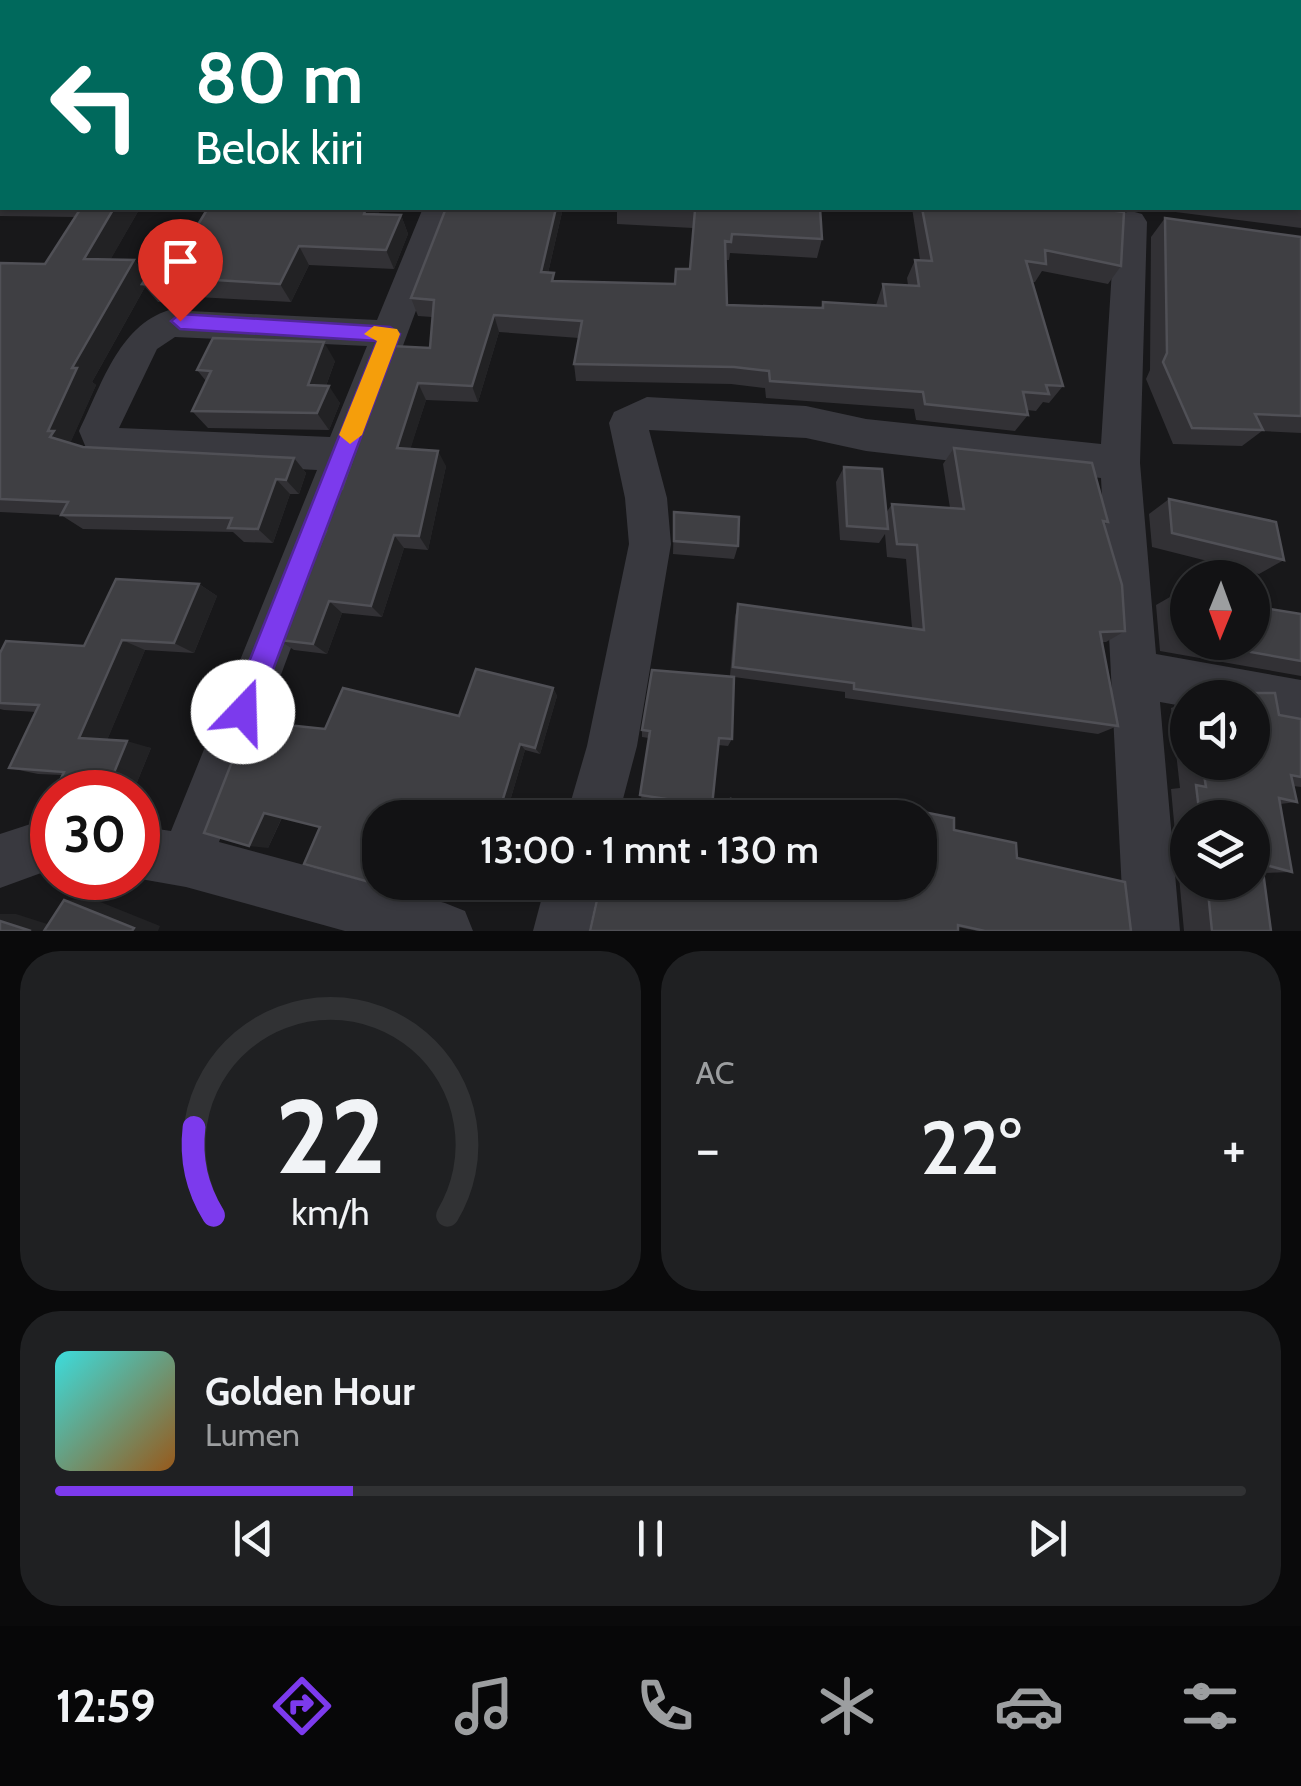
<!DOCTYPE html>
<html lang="id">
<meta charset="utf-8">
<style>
:root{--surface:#121214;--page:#1f2022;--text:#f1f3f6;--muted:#9c9ea0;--line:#313234;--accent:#7c3aed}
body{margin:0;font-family:Cabin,sans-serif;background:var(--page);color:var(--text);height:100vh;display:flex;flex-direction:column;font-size:38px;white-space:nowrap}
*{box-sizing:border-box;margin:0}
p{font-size:32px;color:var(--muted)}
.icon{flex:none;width:55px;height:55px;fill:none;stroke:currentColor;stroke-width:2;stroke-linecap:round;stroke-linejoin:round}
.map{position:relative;height:931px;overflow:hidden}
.side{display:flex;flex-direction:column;gap:20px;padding:20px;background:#0a0a0b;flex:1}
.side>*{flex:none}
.hud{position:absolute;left:0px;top:0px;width:1302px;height:210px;box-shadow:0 2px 8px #0004,0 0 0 2px var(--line);background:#00695c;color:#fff;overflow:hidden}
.needle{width:65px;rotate:181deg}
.controls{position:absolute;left:1170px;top:560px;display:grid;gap:20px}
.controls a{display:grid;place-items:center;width:100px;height:100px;border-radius:50%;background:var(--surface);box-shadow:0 2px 8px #0004,0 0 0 2px var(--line);font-size:50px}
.speed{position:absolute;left:30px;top:770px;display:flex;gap:20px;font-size:50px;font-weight:700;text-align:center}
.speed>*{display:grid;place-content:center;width:130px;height:130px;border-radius:50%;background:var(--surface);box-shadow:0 2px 8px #0004,0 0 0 2px var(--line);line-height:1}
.speed .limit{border:15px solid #d22;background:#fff;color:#111}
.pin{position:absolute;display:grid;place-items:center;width:85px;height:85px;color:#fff;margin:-102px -42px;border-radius:50% 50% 50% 0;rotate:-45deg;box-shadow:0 0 10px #0007}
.pin .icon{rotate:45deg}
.me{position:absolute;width:110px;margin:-55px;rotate:21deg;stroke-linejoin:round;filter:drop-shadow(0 0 8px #0008)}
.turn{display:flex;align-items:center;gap:35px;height:210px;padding:0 30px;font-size:45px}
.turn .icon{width:130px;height:130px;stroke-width:2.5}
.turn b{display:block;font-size:70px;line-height:85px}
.big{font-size:75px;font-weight:600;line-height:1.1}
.side .tile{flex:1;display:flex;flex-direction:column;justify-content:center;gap:15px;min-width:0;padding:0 35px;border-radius:40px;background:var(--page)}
.side .dial{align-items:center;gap:0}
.dial svg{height:260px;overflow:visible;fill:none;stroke:var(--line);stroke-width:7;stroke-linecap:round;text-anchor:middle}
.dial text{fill:var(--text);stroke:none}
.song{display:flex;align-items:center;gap:30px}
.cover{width:120px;height:120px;border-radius:15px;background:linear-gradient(135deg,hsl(180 70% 55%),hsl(30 70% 35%))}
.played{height:10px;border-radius:5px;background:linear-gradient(90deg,var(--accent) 25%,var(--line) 25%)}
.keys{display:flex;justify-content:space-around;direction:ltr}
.heat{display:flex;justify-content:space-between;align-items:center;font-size:55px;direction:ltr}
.side .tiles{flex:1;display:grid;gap:20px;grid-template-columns:1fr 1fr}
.tile:last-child{grid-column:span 2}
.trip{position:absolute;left:362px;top:800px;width:575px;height:100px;border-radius:40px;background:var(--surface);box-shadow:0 2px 8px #0004,0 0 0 2px var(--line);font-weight:600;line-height:100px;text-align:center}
.tabs{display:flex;height:160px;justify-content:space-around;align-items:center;background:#070708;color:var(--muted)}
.tabs .icon{width:70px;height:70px}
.tabs .on{color:var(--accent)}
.tabs b{font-size:45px;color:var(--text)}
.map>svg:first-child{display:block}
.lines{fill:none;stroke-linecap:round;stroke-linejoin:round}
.minor{fill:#39393f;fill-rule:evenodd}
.wall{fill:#323135;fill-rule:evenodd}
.shaded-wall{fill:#222224}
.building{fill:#3f3f43;stroke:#505056;stroke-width:2.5}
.route{fill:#7c3aed;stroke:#51269a;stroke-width:2.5}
.slow{fill:#f59e0b}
</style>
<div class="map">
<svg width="1301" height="931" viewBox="0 0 1301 931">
<rect width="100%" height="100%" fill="#18181a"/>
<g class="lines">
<g class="minor">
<polygon points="475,0 502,0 503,2 477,2"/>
<path d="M423 208H454L219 842 445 903 465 911 473 931H345L186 887 135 878 138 826 171 831 317 470 103 459 89 455 79 431C101 387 118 326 169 310L377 320ZM175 337 367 346 330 437 119 428 157 349Z"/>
<polygon points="1131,211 1142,214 1147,222 1140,463 1156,654 1301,680 1301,728 1252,719 1252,698 1188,698 1188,707 1160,702 1180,931 1124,931 1101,478 866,451 806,438 649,430 667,498 671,544 637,746 618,818 566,818 587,746 629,544 625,498 609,423 614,412 647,397 806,406 866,419 1101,444 1115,222 1120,214"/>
<polygon points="52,817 52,869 0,888 0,834"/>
<polygon points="546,882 600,882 589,931 533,931"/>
</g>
</g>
<g class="wall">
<polygon points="0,0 226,0 224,2 2,2 2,52 0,51"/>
<polygon points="771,0 1301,0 1301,228 1144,208 1300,208 1300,2 771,2"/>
<polygon points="2,87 2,208 140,208 110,260 134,260 147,276 185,246 378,214 401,215 408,234 394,269 309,265 291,302 197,297 192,304 158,302 145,287 92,382 96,385 70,443 83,447 294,458 306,473 299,494 290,494 273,543 244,542 233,532 83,529 61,515 0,512 0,263 45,264 75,217 0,216 0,88"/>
<polygon points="445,208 563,208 548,273 555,281 675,284 690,269 693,228 617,224 617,208 820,208 822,239 817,258 730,253 729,260 725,260 727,305 821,308 823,302 876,305 883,284 908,285 907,278 915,260 920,260 912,208 1094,208 1121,266 1108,284 1042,271 1035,282 1032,282 1063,386 1049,403 1043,402 1036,411 1027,410 1028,415 1015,431 916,420 914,409 766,398 765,388 731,384 576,381 574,364 579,338 499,332 478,402 426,400 410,449 446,466 428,550 404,548 382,617 342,613 327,654 294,650 279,640 324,534 321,531 342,489 430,348 432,317 418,316 411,298"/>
<polygon points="1165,218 1301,237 1301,433 1262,431 1242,446 1173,444 1146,379 1150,370 1151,237"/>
<polygon points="335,361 326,386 340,403 329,430 208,428 192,411 206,381 197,370"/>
<polygon points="954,448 1108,522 1104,525 1125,631 1106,642 1102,642 1118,726 1098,734 845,698 845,692 734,677 732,739 728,746 718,745 712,806 709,810 641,799 649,738 642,737 642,730 730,676 735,616 738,604 912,628 906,559 887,557 885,534 879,543 840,540 836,482 844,467 886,513 892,504 950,508 943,464"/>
<polygon points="1169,499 1284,560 1259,574 1152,547 1149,514"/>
<polygon points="674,512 738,546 734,559 673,554"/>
<polygon points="199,584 217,596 194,653 145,650 107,740 151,748 133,792 74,792 56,789 62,775 38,774 9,768 36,712 4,710 0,709 0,703 84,646"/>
<polygon points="1177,593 1188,595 1188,642 1252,642 1301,614 1301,676 1160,651 1156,605"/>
<polygon points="553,688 557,696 540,754 525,750 505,818 380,818 386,883 373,883 320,827 282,818 268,848 248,721 325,729 459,716"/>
<path d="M1216 693H1275L1279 715 1301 719V787L1293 786 1297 802 1280 804 1292 872 1263 873 1271 931H1182H1184L1171 789 1180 788 1171 708 1188 702V762H1252V698H1204ZM1188 818H1252V882H1188Z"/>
<polygon points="731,799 807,818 725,818 727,803"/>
<polygon points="898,807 1017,858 1131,931 977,931 958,927 717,896 719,882 920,882 920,818 886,818 886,811"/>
</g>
<g class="shaded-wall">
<polygon points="198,0 226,0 224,2 196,2"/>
<polygon points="114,208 140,208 100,278 84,259"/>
<polygon points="366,208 381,208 372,232 364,214"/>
<polygon points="556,208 563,208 544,290 541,272"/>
<polygon points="401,215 408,234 394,269 386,250"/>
<polygon points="299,246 309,265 291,302 280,284"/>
<polygon points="134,260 149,278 142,284 145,287 92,382 96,385 70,444 50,437 48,431 72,368"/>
<polygon points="183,278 197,297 192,304 178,286"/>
<polygon points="494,315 499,332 478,402 472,386"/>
<polygon points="324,342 335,361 320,402 308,385"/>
<polygon points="418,383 426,400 406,463 397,448"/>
<polygon points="329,386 340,403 329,430 317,413"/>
<polygon points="438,451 446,466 428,550 419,536"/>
<polygon points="294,458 306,473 299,494 286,480"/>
<polygon points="276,479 290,494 273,543 258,529"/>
<polygon points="394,535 404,548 382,617 371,606"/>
<polygon points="199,584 217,596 194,653 174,643"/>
<polygon points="329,601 342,613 327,654 313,644"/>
<polygon points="122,640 145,650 105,745 79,738"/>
<polygon points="553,688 557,696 540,754 535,748"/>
<polygon points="127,741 151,748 133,792 106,792"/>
<polygon points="520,744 525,750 505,818 497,818"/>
<polygon points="264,813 282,817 268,848 249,846"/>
<polygon points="380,864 380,882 386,883 373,883"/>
<polygon points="93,899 160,926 158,931 132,931 64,900"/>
<polygon points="0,914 16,914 69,931 31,931 0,921"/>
</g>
<g class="building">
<polygon points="0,0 198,0 196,2 2,2 2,34 0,33"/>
<polygon points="497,0 626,0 625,2 497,2"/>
<polygon points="774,0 1301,0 1301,207 1300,2 774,2"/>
<polygon points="2,87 2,198 0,198 0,88"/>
<polygon points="81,208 114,208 84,259 134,260 72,368 77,368 48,431 54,431 50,437 83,447 294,458 286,480 276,479 258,529 228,528 232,518 61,515 68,502 0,499 0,263 45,264"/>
<polygon points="208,208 366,208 364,214 401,215 386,250 299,246 280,284 183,278 178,286 142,284 167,245 185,246"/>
<polygon points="446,208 556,208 541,272 554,273 552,281 675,284 676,269 690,269 695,210 662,208 820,208 822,239 732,234 731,242 725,241 727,305 823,308 823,302 886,306 883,284 919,286 915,260 932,261 922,208 1094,208 1124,212 1121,266 1045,250 1046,264 1026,261 1063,386 1046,385 1049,394 1023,392 1028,415 925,404 923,392 770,381 769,371 734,367 574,364 582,321 494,315 472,386 418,383 397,448 438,451 419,536 394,535 371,606 329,601 313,644 279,640 326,531 321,531 337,489 342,489 392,346 430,348 434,300 411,298"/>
<polygon points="1165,218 1301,237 1301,416 1255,414 1263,430 1192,428 1163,362 1167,353"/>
<polygon points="213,338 324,342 308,385 329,386 317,413 192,411 211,371 197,370"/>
<polygon points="954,448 1092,463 1108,522 1103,521 1122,585 1125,631 1100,632 1118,726 854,689 854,683 733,667 738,604 924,630 917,545 897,544 892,504 964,509"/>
<polygon points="844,467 882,469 888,529 847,526"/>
<polygon points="1169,499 1276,522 1284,560 1172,533"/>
<polygon points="674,512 739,517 738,546 674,541"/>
<polygon points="116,579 199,584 174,643 122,640 79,738 127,741 106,792 56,789 64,772 9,768 39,705 0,703 0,653 6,641 84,646"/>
<polygon points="1177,593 1188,595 1188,641 1182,640"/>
<polygon points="1252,606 1301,614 1301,661 1194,642 1252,642"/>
<polygon points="476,669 553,688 535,748 520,744 497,818 405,818 398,816 397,818 380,818 380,864 373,883 304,864 320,827 264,813 249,846 204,833 248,721 325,729 343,688 459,716"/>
<polygon points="652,670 734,677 732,739 719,738 712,806 640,795 650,731 642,730"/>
<polygon points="1216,693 1275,693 1279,715 1301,719 1301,777 1291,775 1297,802 1279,798 1292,872 1262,864 1271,931 1212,931 1207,882 1252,882 1252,818 1200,818 1196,785 1206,787 1202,762 1252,762 1252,698 1215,698"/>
<polygon points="731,799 808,813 807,818 729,818"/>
<polygon points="898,807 954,818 954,830 1016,843 1017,858 1125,882 1131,931 985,931 958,925 958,931 590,931 601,882 656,882 721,897 722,882 920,882 920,818 898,818"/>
<polygon points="64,900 134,928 132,931 44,931"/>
<polygon points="0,921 31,931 0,931"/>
</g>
<polygon class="route" points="180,314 390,327 400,334 257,712 253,722 243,726 233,722 229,712 377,341 180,329 171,321"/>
<polygon class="slow" points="374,326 397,329 400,334 362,435 350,444 339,435 377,341 364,334"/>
</svg>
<div class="controls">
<a><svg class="needle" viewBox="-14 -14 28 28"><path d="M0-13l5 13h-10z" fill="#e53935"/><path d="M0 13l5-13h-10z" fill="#9c9ea0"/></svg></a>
<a><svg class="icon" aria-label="sound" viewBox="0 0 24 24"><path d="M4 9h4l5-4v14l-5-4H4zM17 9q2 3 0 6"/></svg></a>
<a><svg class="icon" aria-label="layers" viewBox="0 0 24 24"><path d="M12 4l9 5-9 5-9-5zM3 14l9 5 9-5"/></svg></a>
</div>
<div class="speed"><div class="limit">30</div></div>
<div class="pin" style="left:180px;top:321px;background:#d93025"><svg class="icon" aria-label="arrive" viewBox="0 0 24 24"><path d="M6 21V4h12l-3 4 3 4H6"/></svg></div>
<svg class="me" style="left:243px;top:712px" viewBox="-20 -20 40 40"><circle r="19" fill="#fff"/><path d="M0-13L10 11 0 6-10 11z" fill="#7c3aed"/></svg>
<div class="trip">13:00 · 1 mnt · 130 m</div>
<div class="hud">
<div class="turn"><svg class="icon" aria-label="left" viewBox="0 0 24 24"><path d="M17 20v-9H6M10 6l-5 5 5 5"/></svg><div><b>80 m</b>Belok kiri</div></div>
</div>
</div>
<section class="side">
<div class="tiles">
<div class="tile dial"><svg viewBox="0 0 100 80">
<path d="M14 69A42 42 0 1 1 86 69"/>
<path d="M14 69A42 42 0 0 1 8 42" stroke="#7c3aed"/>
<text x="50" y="56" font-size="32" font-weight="700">22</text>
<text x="50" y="72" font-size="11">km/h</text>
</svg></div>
<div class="tile"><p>AC</p>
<div class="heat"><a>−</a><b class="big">22°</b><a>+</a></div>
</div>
<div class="tile">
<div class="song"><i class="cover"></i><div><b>Golden Hour</b><p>Lumen</p></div></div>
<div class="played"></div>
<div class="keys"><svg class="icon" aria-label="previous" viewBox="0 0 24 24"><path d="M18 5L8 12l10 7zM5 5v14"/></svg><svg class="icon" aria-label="pause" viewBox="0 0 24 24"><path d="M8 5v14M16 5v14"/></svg><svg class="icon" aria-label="next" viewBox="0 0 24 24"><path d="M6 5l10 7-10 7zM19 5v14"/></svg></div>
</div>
</div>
</section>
<nav class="tabs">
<b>12:59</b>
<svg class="icon on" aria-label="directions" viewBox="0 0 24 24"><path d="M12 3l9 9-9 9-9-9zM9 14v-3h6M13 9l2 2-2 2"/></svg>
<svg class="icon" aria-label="music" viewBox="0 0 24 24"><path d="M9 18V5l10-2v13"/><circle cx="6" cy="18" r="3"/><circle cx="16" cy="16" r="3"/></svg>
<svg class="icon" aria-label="phone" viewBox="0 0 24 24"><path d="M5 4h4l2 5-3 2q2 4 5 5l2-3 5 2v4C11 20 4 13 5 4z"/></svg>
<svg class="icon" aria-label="climate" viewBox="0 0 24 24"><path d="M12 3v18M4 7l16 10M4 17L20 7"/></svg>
<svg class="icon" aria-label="car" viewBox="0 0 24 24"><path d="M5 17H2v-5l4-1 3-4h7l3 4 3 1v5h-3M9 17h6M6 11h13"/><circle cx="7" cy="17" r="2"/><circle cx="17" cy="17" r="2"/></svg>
<svg class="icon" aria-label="filters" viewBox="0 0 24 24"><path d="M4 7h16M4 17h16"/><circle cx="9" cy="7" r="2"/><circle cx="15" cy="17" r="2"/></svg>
</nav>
